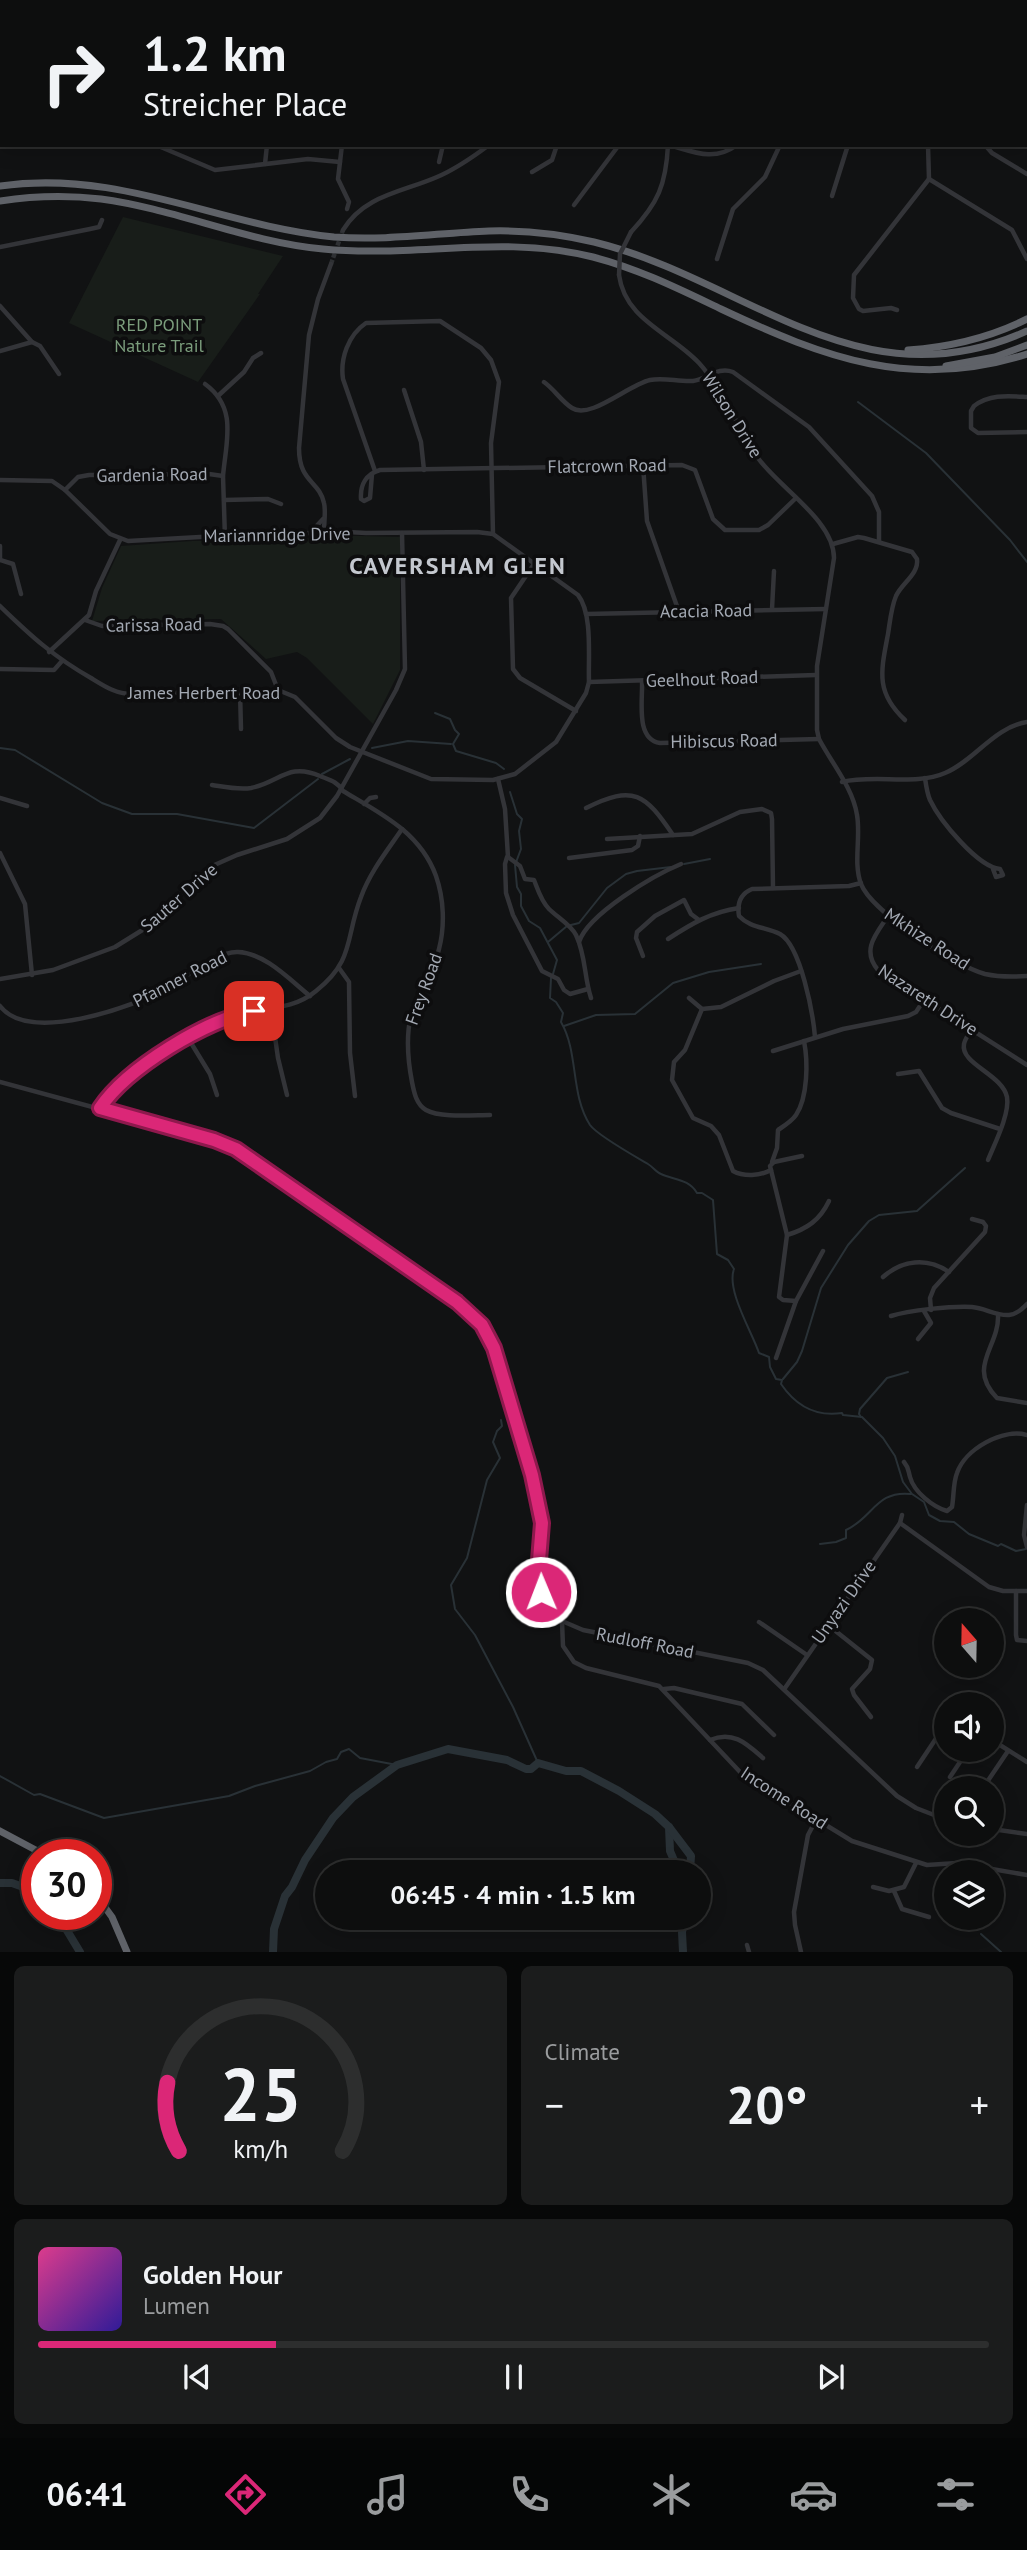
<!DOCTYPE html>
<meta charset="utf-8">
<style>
:root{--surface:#0d0e0e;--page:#1b1c1c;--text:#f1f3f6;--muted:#9a9c9e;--line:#2d2e2e;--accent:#db2777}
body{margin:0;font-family:"PT Sans",sans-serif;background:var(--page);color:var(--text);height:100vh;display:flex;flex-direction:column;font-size:26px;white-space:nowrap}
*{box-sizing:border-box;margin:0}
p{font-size:23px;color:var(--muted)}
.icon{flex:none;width:38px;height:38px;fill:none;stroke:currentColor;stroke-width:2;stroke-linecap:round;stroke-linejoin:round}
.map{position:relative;height:1952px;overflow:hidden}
.side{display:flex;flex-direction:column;gap:14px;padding:14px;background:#070808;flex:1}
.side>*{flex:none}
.guide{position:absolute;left:0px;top:0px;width:1027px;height:147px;box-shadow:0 4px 18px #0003,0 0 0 2px var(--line);background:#0d0e0e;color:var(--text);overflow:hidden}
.needle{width:46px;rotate:340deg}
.controls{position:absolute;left:934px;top:1608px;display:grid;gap:14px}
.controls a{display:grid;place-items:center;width:70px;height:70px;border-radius:50%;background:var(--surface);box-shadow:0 4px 18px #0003,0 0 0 2px var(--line);font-size:35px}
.speed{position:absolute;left:21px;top:1839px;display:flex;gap:14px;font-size:35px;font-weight:700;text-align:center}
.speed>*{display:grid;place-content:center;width:91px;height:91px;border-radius:50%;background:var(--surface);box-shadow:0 4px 18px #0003,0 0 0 2px var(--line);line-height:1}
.speed .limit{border:10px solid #d22;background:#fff;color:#111}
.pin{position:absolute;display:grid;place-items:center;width:60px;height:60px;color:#fff;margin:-30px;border-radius:14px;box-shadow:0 4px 10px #0006}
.me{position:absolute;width:77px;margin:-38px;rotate:359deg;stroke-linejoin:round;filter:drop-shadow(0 0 5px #0008)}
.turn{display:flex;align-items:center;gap:24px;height:147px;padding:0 28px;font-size:32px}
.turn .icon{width:91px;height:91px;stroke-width:2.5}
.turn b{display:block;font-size:49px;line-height:60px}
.big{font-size:52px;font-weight:700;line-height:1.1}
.side .card{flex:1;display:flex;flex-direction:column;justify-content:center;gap:10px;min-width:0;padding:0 24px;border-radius:10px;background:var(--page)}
.side .dial{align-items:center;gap:0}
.dial svg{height:182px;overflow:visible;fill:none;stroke:var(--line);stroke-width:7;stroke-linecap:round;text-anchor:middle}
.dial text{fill:var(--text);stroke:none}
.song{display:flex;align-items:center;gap:21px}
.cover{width:84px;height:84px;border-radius:10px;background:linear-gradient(135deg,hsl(330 70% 55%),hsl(250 70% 35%))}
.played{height:7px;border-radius:4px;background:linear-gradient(90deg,var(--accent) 25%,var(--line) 25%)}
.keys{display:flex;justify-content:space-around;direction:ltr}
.heat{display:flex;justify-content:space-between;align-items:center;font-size:38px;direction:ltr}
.side .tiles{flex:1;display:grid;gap:14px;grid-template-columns:1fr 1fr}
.card:last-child{grid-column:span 2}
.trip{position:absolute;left:315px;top:1860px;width:396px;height:70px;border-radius:35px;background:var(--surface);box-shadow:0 4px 18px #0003,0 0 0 2px var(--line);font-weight:700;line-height:70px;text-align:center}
.menu{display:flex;height:112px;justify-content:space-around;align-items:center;background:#050606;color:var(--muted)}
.menu .icon{width:49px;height:49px}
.menu .active{color:var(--accent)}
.menu b{font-size:32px;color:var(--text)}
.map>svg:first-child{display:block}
.green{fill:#181d19}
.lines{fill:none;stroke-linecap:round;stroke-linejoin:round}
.stream{stroke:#293136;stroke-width:2}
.river{stroke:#293136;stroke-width:8}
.minor-tunnel{stroke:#2e3033;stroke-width:4.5;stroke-dasharray:4.5 2;stroke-linecap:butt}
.minor{stroke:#333438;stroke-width:4.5}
.highway{stroke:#5f6268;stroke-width:7}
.minor-bridge{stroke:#333438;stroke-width:4.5}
.route-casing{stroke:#8e194d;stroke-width:18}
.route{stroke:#db2777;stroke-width:12}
.labels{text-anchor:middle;stroke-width:7;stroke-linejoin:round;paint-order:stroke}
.park-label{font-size:18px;fill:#7b9d7c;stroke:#0d0d0e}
.street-label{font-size:18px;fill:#a3a9b3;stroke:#0d0d0e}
.district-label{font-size:24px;font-weight:bold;letter-spacing:2px;fill:#c4c8cf;stroke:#0d0d0e}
</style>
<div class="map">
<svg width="1027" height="1952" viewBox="0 0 1027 1952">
<rect width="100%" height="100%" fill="#111213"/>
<g class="green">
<polygon points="123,217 283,256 258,294 260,294 198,382 69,323"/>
<polygon points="324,535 400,537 400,670 373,724 307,658 297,652 266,659 221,619 92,621 102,588 121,546 192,541 313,538"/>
</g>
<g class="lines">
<g class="stream">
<polyline points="858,402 926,453 1010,540 1027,562"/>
<polyline points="435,713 450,719 455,730 459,734 453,744 456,751 496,763 504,769"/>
<polyline points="0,748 15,750 102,803 132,814 177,814 254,828 318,779"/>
<polyline points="372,748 408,741 451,744"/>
<polyline points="322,774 350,759"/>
<polyline points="510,792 517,814 522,819 519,831 521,849 515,865 517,887 521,894 521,906 529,921 540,928 557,960 553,974"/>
<polyline points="684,864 710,859"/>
<polyline points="548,942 567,926 579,923 607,888 626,874 637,871 671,867"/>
<path d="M551 978 550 998 556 1002 563 1013 561 1022C579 1053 570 1094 590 1125 597 1135 636 1157 648 1164 653 1167 656 1172 661 1174 674 1180 689 1179 697 1193H702L713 1200 717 1254 728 1260 734 1269C726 1290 752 1332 759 1353L769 1357 770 1367 776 1379 782 1380 781 1384C796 1406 816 1417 842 1413L843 1415 862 1417 883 1438 895 1456 903 1482 912 1494 924 1502 929 1515 940 1521 954 1522 969 1534 998 1546 1001 1544 1016 1551 1026 1549"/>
<polyline points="564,1026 596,1015 635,1014 673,983 709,972 761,964"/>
<polyline points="783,1379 797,1362 802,1351 821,1288 848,1245 869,1221 879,1215 917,1211 965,1168"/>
<polyline points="861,1417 859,1414 860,1409 887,1378 908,1372"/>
<polyline points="501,1420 502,1426 497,1431 493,1442 500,1458 487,1480 467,1558 451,1585 455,1609 475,1635 513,1707 538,1763"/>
<path d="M820 1544 836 1542 846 1538V1530C873 1518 876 1490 911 1494"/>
<polyline points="0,1776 34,1795 40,1794 104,1818 229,1796 255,1786 310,1771 326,1762 337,1759 341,1752 349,1749 360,1758 397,1765"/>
<polyline points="981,1934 1001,1952"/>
</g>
<g class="river">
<polyline points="669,1827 670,1851 679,1872"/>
<polyline points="0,1883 12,1883 37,1892"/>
<polyline points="57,1914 80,1952"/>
<polyline points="273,1952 274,1929 285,1896 292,1887 305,1860 333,1818 353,1797 397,1765 448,1749 507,1760 526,1769 531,1769 538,1763 566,1771 581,1771 619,1791 655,1814 669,1827 691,1856 690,1872"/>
<polyline points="683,1952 682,1932 685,1918"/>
</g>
<polyline class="minor-tunnel" points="331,264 343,230"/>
<g class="minor">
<polyline points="272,0 275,2"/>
<polyline points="467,0 469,2"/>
<polyline points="739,0 739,2"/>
<polyline points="847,0 847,2"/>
<polyline points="992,0 992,2"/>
<polyline points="208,2 208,0"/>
<polyline points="248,2 249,0"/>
<polyline points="412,2 412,0"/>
<polyline points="541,2 541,0"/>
<polyline points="631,2 631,0"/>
<polyline points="1026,62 1027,65"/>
<polyline points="156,145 215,170 308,159 340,162"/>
<polyline points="342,145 338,179 349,202 347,209"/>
<path d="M669 145C694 152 714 162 737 145"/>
<polyline points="985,145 992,153 1027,174"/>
<polyline points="439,162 443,145"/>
<polyline points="265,164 267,145"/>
<polyline points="532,172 552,160 557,145"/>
<polyline points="929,179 1012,230 1027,259"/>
<polyline points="832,196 848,145"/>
<polyline points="574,205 619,145"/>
<path d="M343 230C364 195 403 192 437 177 456 169 473 157 489 145"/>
<path d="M631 232C658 203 666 185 668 145"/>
<polyline points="0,247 90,229 99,227 102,220"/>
<polyline points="717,259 733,209 765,177 780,145"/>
<path d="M619 275C625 320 671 333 699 363 721 387 739 430 758 458 779 488 834 520 834 558L817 666V730L819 739C831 762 853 788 857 815 861 837 853 863 861 884 872 912 955 966 985 974 999 977 1013 977 1027 976"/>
<polyline points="0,306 32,342 40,346 59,374"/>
<polyline points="897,310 891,308 863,311 859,309 853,298 854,275 929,179 928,145"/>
<polyline points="0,351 32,342"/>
<path d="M544 382C554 389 561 401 572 408 590 420 628 385 650 380 664 377 678 382 693 381 707 379 718 366 733 372L809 427 872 496 879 512V541"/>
<path d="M205 384C238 408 226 441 223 476"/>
<polyline points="404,390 421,442 424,470"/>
<polyline points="219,395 244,372 253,358 261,353"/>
<path d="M1027 397C1008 396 990 394 974 406L971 411V428L978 433 1027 432"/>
<polyline points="643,465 647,521 679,612"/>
<path d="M375 471 343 379C340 359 348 335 366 323L440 321 481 348 491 360 499 382 491 443 493 534"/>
<path d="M372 474 370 498 364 501 361 499C360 485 366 474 380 470L682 465 695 470 713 519 725 530H759L768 525 796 498"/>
<path d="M0 480 52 481 65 490 110 534 128 541 200 537 280 536 329 531 366 533 477 532 493 534 578 595C593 614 588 658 589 682L586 693 556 742 515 774 493 780 431 779 350 747 336 738 295 697 278 690 132 694C116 694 104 686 91 678 54 657 31 636 0 606"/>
<polyline points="65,490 78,477 89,475 209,474 223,476 225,538"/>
<polyline points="224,500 268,499 281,504"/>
<path d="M324 531C324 522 326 511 324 503 319 480 299 483 299 448L309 335 318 299 331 264"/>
<polyline points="310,533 323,519"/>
<path d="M833 544 858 537 864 538 912 552 917 559C919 574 902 583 896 596 891 608 890 622 888 634 881 671 875 692 905 720"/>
<polyline points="0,546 0,560"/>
<polyline points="0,560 13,564 21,594"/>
<polyline points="534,564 511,598 513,669 520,678 576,711"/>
<polyline points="772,609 774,571"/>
<polyline points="586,614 826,609"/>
<polyline points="85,620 102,626 210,624 223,626 228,629 271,672 278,690"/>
<polyline points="49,652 89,615 96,591 120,540"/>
<polyline points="0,669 54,670 62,661"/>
<path d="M642 681C643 700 635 739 660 743L819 739"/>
<polyline points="589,682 816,675"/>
<polyline points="240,691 241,729"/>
<path d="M925 778C926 785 927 793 930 800 940 821 978 867 1000 869L1003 875 996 877 993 869"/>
<path d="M498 779 505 809 508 857 520 866 525 879 534 880C538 890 541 901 549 909 557 917 571 925 576 935 586 956 584 977 591 998"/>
<path d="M842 782C874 774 916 786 945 773 974 761 994 727 1027 722"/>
<path d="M212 785C225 787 238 790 251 788 280 782 288 762 320 776 330 780 338 782 343 791 380 813 420 832 436 876 444 899 445 926 439 949 435 969 423 985 415 1003 405 1027 407 1056 412 1082 414 1092 416 1104 426 1110 440 1118 473 1115 490 1115"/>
<polyline points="0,798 27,806"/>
<polyline points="364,804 370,798 376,797"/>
<path d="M586 808C634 784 645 794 673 835"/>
<polyline points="607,839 692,834 740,812 762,809 771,813 772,819 773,888"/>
<polyline points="0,853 25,904 32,975"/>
<polyline points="507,857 505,864 506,893 513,915 542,971 558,979 564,990 570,994 588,989"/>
<polyline points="569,858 632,850 638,846 640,836"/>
<path d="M888 916C876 934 861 950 878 970L1027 1065"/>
<path d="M668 939C691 924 711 912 739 908"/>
<path d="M579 942C588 914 654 875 681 864"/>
<polyline points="643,956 636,938 637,932 655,916 684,900 691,914 699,920"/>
<polyline points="339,968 349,982 350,1053 355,1096"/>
<polyline points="0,979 53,970 115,947 144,929 192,882 210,867 237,855 287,839 320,818 337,796 396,690 405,669 402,533"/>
<polyline points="689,998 702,1009 721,1007 774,981 801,971"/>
<path d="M0 1006C29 1044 134 1007 167 988 186 978 216 951 238 952 265 953 290 980 310 996"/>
<polyline points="271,1009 278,1058 287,1095"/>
<path d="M702 1009 685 1050 674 1062 672 1080 693 1118 711 1126 719 1135 733 1171C744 1177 760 1176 771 1170"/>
<path d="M971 1029C969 1034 965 1039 964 1044 960 1064 1002 1074 1007 1097 1010 1114 994 1145 988 1160"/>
<path d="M815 1037C813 1014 801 946 780 934 766 927 750 928 739 916 737 904 740 894 752 889L849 886 861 883"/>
<polyline points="188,1038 210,1074 217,1095"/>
<polyline points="773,1051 843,1029 908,1016 916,1012 924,1000"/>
<polyline points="898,1074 919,1071 942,1108 951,1113 1000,1129"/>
<polyline points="0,1082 214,1140 236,1149 462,1306 482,1325 494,1348 538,1496 542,1523 538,1572 541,1592 547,1605 562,1621 583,1630 748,1663 763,1670 897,1796 916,1808 947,1820"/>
<path d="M100 1108C108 1096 117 1085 128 1076 150 1058 208 1022 235 1015 263 1007 292 1011 316 991 355 960 345 938 361 897 370 872 387 851 402 829"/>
<path d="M772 1162 777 1148 778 1130C784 1126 792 1121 796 1115 808 1097 808 1061 804 1041"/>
<path d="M787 1235C807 1229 820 1220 829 1201"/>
<path d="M883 1277C902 1260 927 1257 949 1272"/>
<polyline points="796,1301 783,1300 779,1297 787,1235 770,1166 774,1162 802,1156"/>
<polyline points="931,1310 930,1298 934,1288 985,1232 986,1226 983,1222 972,1219"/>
<path d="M998 1314C1000 1347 966 1366 997 1398L1027 1403"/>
<path d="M891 1316C909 1310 952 1306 972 1307 985 1308 996 1316 1009 1315 1017 1314 1022 1309 1027 1304"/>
<polyline points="918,1339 931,1323 924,1311"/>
<polyline points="776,1358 796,1301 823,1251"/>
<path d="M904 1462C909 1468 908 1470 910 1477 914 1492 933 1507 947 1511L952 1507C954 1496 953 1483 957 1473 965 1449 1003 1428 1027 1435"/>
<polyline points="1027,1505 1024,1535 1027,1547"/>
<polyline points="900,1523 989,1587 1003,1591 1027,1591"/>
<polyline points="1016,1591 1016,1635 1017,1640 1027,1641"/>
<polyline points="562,1622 563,1646 574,1662 586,1668 659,1686 741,1773 852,1841 927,1865 957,1863 1027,1875"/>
<polyline points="759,1622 807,1655"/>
<polyline points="828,1625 872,1660 870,1669 852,1689 854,1695 871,1717"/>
<polyline points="785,1688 900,1523 902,1515"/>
<polyline points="664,1689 674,1688 742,1704 774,1735"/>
<path d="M710 1740C733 1730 747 1744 763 1758"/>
<polyline points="992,1740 1027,1762"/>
<polyline points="917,1767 947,1722"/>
<polyline points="950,1777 968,1750"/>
<polyline points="985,1785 1008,1751"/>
<polyline points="992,1829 1027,1834"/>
<polyline points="873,1887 889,1891 904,1887 916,1863"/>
<polyline points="894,1891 902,1909 929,1917"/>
<polyline points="747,1945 749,1952"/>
<polyline points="801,1952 795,1925 794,1912 808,1835 816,1820"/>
</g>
<g class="highway">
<path d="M0 186C121 169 217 225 334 237 386 241 437 233 489 231 524 230 560 234 594 242 746 279 859 407 1027 331"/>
<path d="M0 201C33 196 67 195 101 199 176 209 247 242 323 249 416 258 501 234 593 257 639 269 679 289 721 309 825 358 912 391 1027 354"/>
<path d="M908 350C950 347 989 338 1027 319"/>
<polyline points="946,366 995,357 1027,345"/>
<polyline points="0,1831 45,1855"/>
<polyline points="96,1895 112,1917 127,1952"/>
</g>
<polyline class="minor-bridge" points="619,275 620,254 631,232"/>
</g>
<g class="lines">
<g class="route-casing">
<path id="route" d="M254 1011C207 1019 127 1068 100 1108L214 1140 236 1149 457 1302 482 1325 494 1348 532 1475 542 1523 538 1573 541 1592"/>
</g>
<use href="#route" class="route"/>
</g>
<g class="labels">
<g class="park-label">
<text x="159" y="331">RED POINT<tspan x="159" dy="21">Nature Trail</tspan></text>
</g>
<g class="street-label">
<text transform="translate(732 415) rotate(58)" y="6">Wilson Drive</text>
<text transform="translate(607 466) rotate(-1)" y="6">Flatcrown Road</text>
<text transform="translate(152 475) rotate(-1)" y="6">Gardenia Road</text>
<text transform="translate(277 535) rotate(-1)" y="6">Mariannridge Drive</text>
<text transform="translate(706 611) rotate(-1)" y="6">Acacia Road</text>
<text transform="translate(154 625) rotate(-1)" y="6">Carissa Road</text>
<text transform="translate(702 679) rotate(-2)" y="6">Geelhout Road</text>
<text x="204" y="699">James Herbert Road</text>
<text transform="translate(724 741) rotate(-1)" y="6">Hibiscus Road</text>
<text transform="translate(179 898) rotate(-41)" y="6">Sauter Drive</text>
<text transform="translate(927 939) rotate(33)" y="6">Mkhize Road</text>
<text transform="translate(180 979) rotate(-27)" y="6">Pfanner Road</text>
<text transform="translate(424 989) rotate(-70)" y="6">Frey Road</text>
<text transform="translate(928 1000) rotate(33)" y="6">Nazareth Drive</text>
<text transform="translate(844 1602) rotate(-55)" y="6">Unyazi Drive</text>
<text transform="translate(645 1643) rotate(11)" y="6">Rudloff Road</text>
<text transform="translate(784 1798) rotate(33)" y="6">Income Road</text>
</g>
<g class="district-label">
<text x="458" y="574">CAVERSHAM GLEN</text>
</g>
</g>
</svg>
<div class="controls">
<a><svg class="needle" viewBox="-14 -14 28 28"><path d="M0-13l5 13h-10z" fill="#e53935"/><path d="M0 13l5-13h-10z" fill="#9a9c9e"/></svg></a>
<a><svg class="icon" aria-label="sound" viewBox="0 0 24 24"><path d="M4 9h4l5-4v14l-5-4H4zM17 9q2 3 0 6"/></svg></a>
<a><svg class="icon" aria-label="search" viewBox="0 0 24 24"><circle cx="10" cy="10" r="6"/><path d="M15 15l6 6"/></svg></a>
<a><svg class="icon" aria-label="layers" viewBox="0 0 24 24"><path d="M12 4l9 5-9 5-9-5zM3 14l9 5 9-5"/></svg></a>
</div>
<div class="speed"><div class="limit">30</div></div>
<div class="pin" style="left:254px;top:1011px;background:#d93025"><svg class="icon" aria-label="arrive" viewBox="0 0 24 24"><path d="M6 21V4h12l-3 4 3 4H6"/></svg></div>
<svg class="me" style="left:541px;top:1592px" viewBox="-20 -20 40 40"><circle r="17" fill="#db2777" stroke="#fff" stroke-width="3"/><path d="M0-11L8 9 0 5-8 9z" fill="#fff"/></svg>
<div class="trip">06:45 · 4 min · 1.5 km</div>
<div class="guide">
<div class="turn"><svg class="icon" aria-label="right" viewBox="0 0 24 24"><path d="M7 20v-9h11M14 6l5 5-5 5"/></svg><div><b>1.2 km</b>Streicher Place</div></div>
</div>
</div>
<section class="side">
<div class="tiles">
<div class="card dial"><svg viewBox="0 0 100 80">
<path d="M14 69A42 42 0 1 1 86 69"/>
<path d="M14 69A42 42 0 0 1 9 39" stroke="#db2777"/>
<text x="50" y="56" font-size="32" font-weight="700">25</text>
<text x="50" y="72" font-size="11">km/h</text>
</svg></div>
<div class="card"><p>Climate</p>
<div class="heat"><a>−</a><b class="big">20°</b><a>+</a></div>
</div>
<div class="card">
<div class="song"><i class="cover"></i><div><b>Golden Hour</b><p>Lumen</p></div></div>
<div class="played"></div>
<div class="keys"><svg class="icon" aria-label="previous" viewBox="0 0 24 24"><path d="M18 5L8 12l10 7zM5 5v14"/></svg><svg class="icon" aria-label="pause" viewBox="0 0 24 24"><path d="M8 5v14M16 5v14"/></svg><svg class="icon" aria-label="next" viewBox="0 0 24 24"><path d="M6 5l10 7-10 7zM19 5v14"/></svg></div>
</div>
</div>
</section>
<nav class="menu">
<b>06:41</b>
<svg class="icon active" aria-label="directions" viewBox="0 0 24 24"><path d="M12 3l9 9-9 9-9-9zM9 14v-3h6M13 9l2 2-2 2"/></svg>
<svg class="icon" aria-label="music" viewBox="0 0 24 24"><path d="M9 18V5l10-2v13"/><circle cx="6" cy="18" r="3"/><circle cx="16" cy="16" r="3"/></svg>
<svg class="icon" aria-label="phone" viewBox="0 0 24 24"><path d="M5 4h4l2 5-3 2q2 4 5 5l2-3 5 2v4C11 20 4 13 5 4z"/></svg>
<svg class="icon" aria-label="climate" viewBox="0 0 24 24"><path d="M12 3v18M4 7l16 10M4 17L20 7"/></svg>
<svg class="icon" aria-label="car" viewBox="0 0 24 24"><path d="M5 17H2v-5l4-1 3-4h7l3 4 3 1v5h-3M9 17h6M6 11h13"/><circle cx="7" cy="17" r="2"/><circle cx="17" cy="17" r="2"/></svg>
<svg class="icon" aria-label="filters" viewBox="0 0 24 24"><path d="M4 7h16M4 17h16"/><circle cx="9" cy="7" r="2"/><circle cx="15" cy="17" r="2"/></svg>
</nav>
